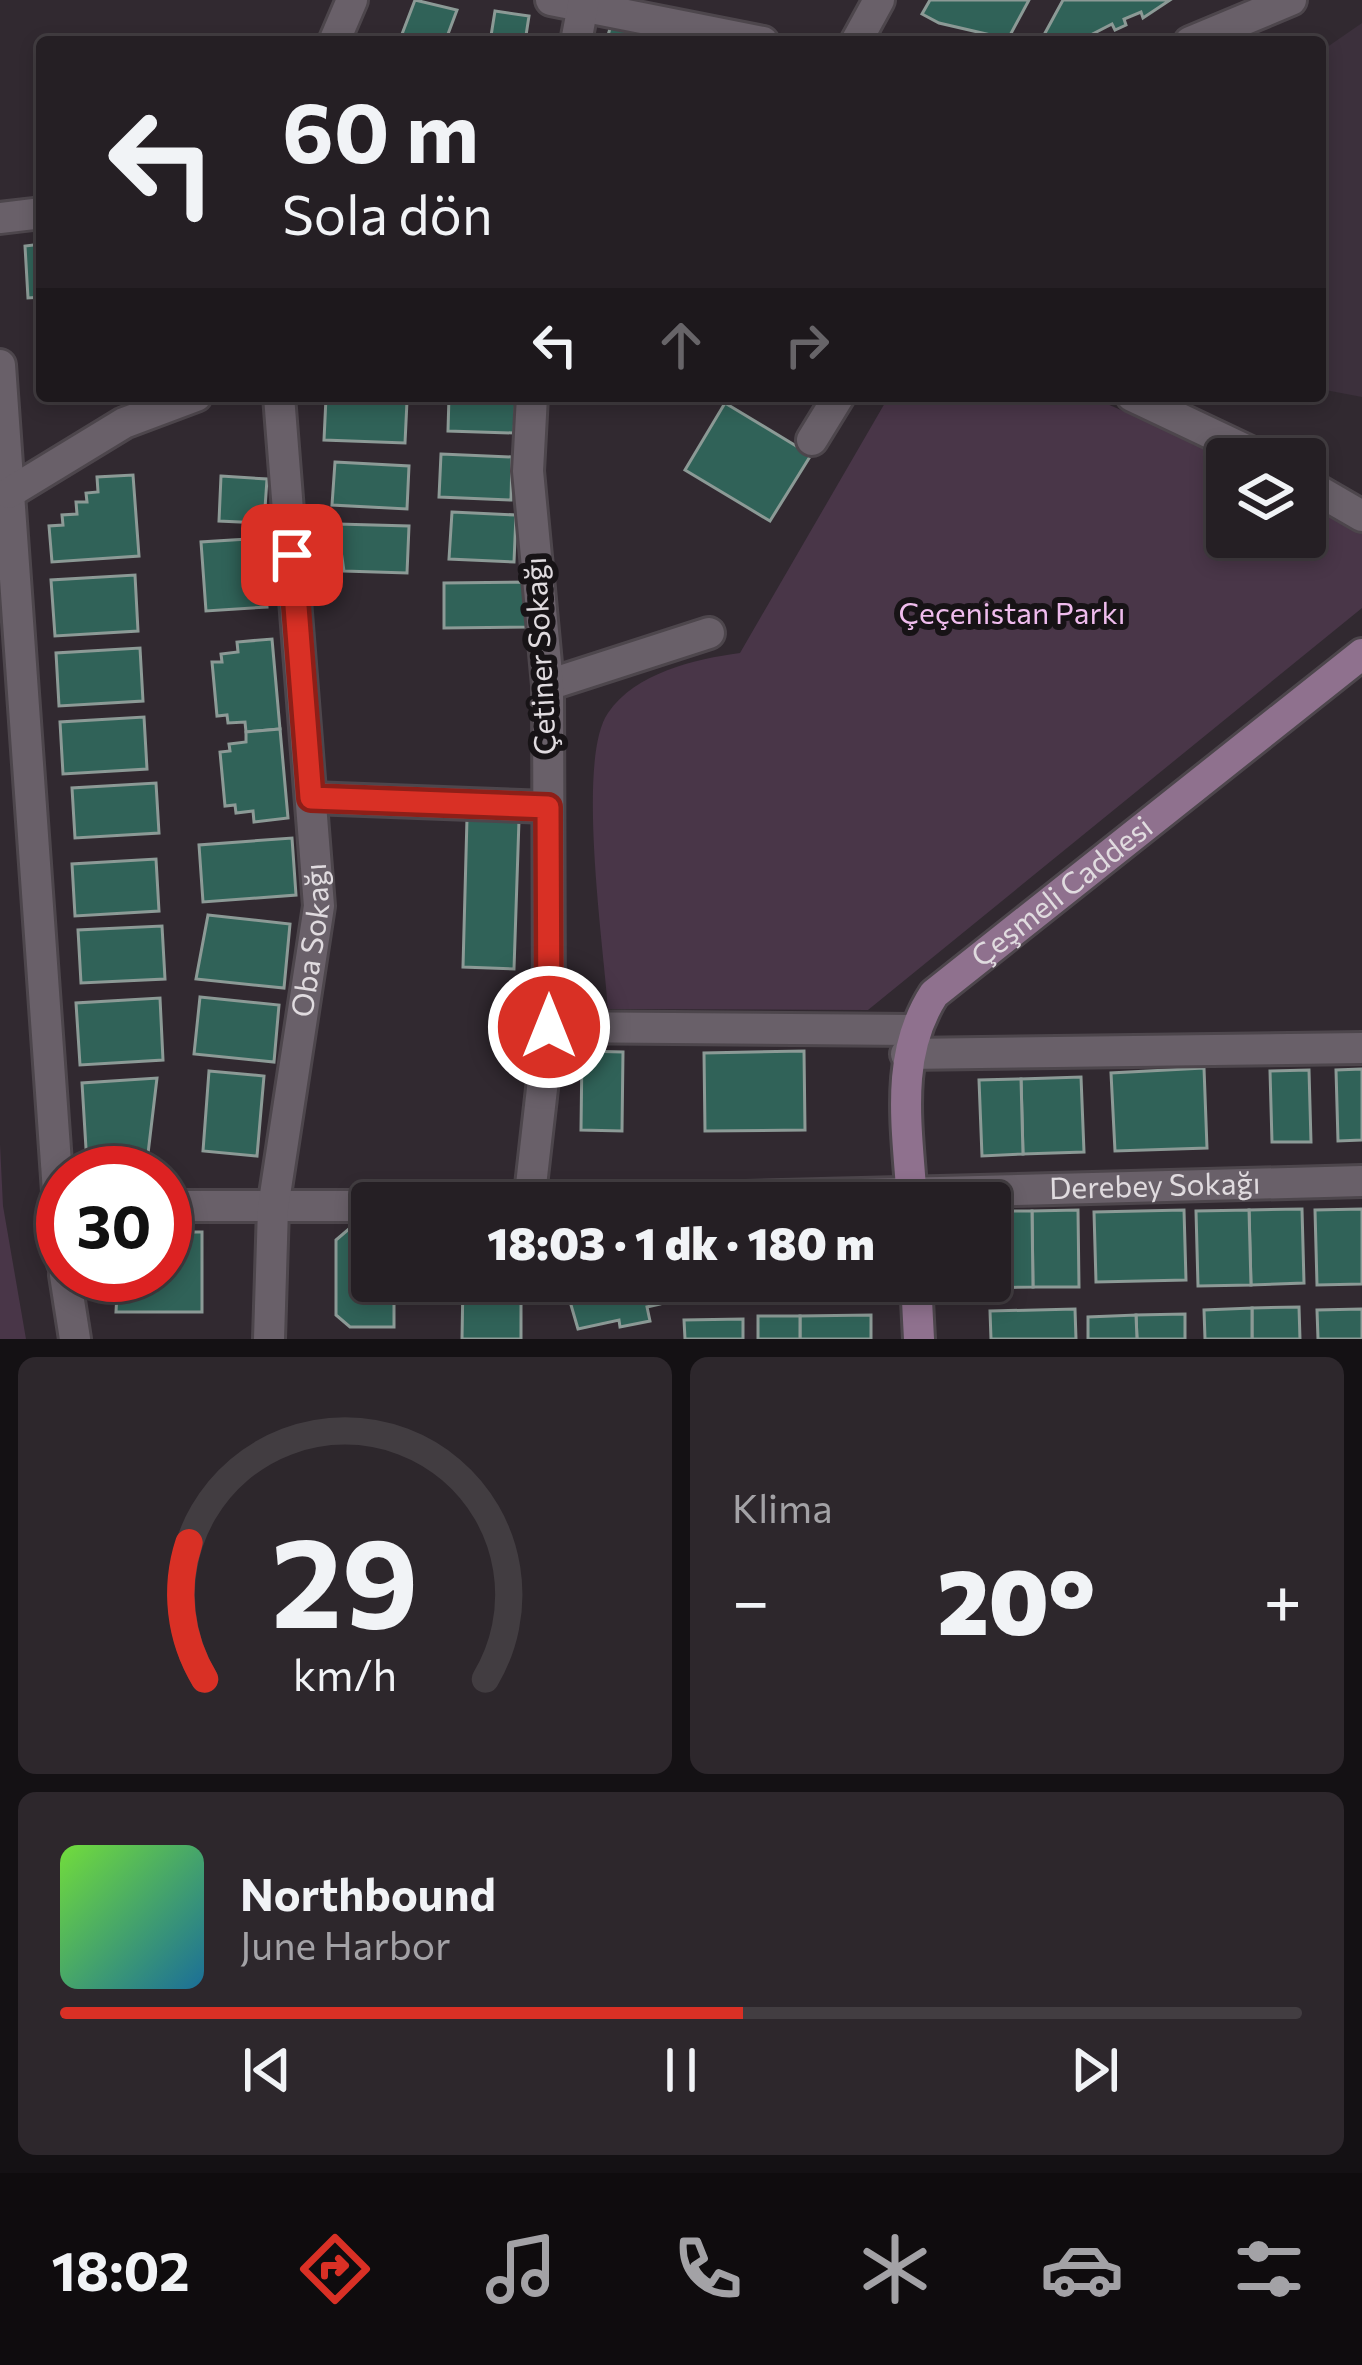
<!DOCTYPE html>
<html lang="tr">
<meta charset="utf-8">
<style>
:root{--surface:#251f24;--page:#2d272c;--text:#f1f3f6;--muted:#a3a2a6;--line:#423d41;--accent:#d93025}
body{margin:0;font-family:Commissioner,sans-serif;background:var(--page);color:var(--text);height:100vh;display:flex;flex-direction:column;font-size:45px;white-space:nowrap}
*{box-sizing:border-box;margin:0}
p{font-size:39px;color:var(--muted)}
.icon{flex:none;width:66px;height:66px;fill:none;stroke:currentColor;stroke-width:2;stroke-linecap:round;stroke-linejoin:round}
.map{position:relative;height:1339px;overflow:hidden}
.drawer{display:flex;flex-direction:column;gap:18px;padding:18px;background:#141114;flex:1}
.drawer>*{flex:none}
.hud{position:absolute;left:36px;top:36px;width:1290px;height:366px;border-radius:12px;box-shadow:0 6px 18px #0003,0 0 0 3px var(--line);background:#251f24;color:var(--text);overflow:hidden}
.fabs{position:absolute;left:1206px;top:438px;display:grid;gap:24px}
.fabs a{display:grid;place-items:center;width:120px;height:120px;border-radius:12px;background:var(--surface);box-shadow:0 6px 18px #0003,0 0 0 3px var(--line);font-size:60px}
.speed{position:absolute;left:36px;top:1146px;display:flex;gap:24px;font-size:60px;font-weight:700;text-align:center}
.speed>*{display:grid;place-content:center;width:156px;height:156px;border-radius:50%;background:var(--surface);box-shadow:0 6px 18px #0003,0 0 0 3px var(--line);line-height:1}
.speed .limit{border:18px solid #d22;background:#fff;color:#111}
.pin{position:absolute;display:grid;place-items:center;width:102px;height:102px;color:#fff;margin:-51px;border-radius:24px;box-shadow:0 6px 18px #0006}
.me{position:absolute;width:132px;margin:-66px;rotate:0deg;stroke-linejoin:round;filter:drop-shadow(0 0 9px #0008)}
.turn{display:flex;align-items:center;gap:42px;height:252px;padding:0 48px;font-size:54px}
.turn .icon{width:156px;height:156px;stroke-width:2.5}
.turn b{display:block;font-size:84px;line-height:102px}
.lanes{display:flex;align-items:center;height:114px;padding:0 48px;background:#0003;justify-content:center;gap:60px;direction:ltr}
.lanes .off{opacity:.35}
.big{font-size:90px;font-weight:800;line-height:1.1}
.drawer .tile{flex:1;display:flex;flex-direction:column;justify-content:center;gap:18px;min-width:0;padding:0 42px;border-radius:18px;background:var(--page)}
.drawer .dial{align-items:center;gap:0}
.dial svg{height:312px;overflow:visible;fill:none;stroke:var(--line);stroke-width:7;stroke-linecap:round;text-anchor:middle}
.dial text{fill:var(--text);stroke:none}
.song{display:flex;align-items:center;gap:36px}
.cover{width:144px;height:144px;border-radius:18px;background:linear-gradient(135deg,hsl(100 70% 55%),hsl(200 70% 35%))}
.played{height:12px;border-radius:6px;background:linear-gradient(90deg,var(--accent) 55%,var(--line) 55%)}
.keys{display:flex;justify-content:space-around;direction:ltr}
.heat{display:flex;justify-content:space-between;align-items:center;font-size:66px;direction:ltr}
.drawer .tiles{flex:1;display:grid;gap:18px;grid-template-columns:1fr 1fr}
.tile:last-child{grid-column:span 2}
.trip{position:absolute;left:351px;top:1182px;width:660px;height:120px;border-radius:12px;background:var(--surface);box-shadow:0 6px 18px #0003,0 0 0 3px var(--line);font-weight:800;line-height:120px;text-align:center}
.tabs{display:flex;height:192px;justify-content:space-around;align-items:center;background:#0f0c0e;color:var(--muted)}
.tabs .icon{width:84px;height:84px}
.tabs .selected{color:var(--accent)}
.tabs b{font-size:54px;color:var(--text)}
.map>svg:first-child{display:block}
.built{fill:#3c303c}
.green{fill:#493648}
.building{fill:#306258;stroke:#8c9a96;stroke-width:3}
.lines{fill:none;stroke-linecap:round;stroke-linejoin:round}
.street-casing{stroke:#4d464c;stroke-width:36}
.secondary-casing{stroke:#4d464c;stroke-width:36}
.street{stroke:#696069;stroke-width:30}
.secondary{stroke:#8f718e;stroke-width:30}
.route-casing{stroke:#8d1f18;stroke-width:30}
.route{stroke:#d93025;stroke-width:21}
.labels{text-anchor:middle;stroke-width:12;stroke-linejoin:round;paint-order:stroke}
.park-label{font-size:30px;fill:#efbced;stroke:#171316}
.street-label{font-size:30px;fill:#e0dbdf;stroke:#171316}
</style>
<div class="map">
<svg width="1362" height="1339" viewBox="0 0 1362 1339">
<rect width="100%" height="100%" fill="#312930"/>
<polygon class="built" points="1362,23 1362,397 1320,389 1320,52"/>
<g class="green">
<path d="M889 396H1089L1212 450 1229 459 1227 537H1305V501L1362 534V608L868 1010 608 1009C604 947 576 759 608 713 635 673 695 659 740 653Z"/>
<polygon points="0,1144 3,1206 26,1339 0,1339"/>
</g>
<g class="building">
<polygon points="415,0 457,10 445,42 399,42"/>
<polygon points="930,0 1029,0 1008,39 939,23 922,14"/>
<polygon points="1063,0 1170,0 1143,18 1141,12 1124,19 1126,25 1115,30 1112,24 1077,42 1057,42 1044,35"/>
<polygon points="495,11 529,16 525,42 490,42"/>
<polygon points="611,25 670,42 606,42"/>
<polygon points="42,244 42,297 28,298 25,246"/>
<polygon points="449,396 516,396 514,433 448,431"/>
<polygon points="326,398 407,401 405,443 324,440"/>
<polygon points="725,403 811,455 770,521 685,470"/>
<polygon points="441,454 512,457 511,500 439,497"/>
<polygon points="335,462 409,466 407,509 332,505"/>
<polygon points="133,475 139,556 52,562 49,526 63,525 62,515 77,514 76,502 87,502 86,493 98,492 97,477"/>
<polygon points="221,476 267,479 264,523 219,521"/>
<polygon points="452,512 516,515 514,562 449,559"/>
<polygon points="337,524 409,526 407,573 344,571"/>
<polygon points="262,538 267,607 206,611 201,542"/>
<polygon points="135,575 138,631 55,636 51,580"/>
<polygon points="527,582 527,627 444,628 444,583"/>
<polygon points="272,639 280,729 246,732 245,722 228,723 227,715 217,716 212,662 222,662 221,654 238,652 237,642"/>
<polygon points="140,648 143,701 59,706 56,653"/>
<polygon points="144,717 147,769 63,774 60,722"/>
<polygon points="280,729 288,818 254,822 253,811 236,813 235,805 225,806 220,752 230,751 229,744 246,742 246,732"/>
<polygon points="156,783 159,833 75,838 72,788"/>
<polygon points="467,818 519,820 514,969 463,967"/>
<polygon points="292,838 296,895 203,902 199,845"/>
<polygon points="156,859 159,911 75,916 72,864"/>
<polygon points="208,915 290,924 284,988 196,979"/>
<polygon points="162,926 165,979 81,983 78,930"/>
<polygon points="200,997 279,1005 274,1062 194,1054"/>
<polygon points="160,998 163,1060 80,1065 76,1003"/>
<polygon points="582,1051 623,1052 622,1131 581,1130"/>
<polygon points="804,1051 805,1130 705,1131 704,1053"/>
<polygon points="1204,1068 1207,1148 1115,1151 1111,1073"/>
<polygon points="1362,1069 1362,1140 1338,1141 1336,1070"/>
<polygon points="1309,1070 1311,1142 1272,1142 1270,1071"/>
<polygon points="209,1071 264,1076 257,1156 203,1151"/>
<polygon points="1081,1077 1084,1152 1023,1154 1021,1079"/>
<polygon points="157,1078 147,1162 87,1165 82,1083"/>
<polygon points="1021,1079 1023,1154 982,1156 979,1080"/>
<polygon points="1302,1209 1304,1283 1251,1285 1249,1210"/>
<polygon points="1362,1209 1362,1284 1317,1285 1315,1210"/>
<polygon points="1078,1210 1079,1287 1033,1287 1032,1211"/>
<polygon points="1184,1210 1186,1280 1096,1282 1094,1212"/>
<polygon points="1249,1210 1251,1285 1198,1286 1196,1211"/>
<polygon points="990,1211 1032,1211 1033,1287 986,1288"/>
<polygon points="350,1228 372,1228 372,1281 394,1281 394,1327 350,1327 336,1315 336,1240"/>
<polygon points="167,1232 202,1232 202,1312 116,1312 118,1275 165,1275"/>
<polygon points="463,1281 521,1281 521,1339 462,1339"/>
<polygon points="564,1281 660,1281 660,1304 647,1307 650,1321 620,1327 619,1320 578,1329"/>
<polygon points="680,1281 737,1281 737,1288 680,1290"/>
<polygon points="1299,1307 1300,1339 1252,1339 1252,1308"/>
<polygon points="1252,1308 1252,1339 1205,1339 1204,1310"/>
<polygon points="1075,1309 1076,1339 991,1339 990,1311"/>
<polygon points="1362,1309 1362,1339 1318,1339 1317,1310"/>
<polygon points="1185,1314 1185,1339 1137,1339 1136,1315"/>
<polygon points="871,1315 871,1339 800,1339 800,1316"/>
<polygon points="1136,1315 1137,1339 1088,1339 1088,1317"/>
<rect x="758" y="1316" width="42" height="23"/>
<polygon points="743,1319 743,1339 685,1339 684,1320"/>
</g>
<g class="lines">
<g class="street-casing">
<g id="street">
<polyline points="551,0 763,42"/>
<polyline points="334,42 352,0"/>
<polyline points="576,42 584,0"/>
<polyline points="856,42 879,0"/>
<polyline points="1190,42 1291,0"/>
<polyline points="0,218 42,213"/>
<polyline points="0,365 63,1263"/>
<polyline points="1132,396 1265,459"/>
<polyline points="812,440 839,396"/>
<polyline points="1305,483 1362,516"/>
<polyline points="9,493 124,423 196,396"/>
<polyline points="548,685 709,633"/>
<polyline points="311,798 548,807"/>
<polyline points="549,1027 913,1030"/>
<polyline points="906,1054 1362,1048"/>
<path id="s1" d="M516 1203 1362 1181"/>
<polyline points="529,1203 549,1027 548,685 528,471 532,396"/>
<polyline points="165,1206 372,1206"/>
<polyline points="65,1275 75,1339"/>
<path id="s2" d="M269 1339 273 1208 319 906 279 396"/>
</g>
</g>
<g class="secondary-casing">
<g id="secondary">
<path id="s3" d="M912 1203C908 1131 893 1057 934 994L1362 654"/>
<polyline points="916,1281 919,1339"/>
</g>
</g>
<use href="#street" class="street"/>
<use href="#secondary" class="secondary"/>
</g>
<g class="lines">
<g class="route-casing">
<polyline id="route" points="292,555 311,798 548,807 549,1027"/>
</g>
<use href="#route" class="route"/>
</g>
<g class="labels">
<g class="park-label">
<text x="1012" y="624">Çeçenistan Parkı</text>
</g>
<g class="street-label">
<text transform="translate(541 656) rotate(-93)" y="10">Çetiner Sokağı</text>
<text dy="10" stroke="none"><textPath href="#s3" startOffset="378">Çeşmeli Caddesi</textPath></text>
<text dy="10" stroke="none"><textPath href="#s2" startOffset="402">Oba Sokağı</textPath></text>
<text dy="10" stroke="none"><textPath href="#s1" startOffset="639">Derebey Sokağı</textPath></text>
</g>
</g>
</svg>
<div class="fabs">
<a><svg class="icon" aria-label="layers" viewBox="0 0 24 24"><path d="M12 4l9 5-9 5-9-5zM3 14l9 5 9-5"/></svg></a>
</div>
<div class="speed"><div class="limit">30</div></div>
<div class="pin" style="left:292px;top:555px;background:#d93025"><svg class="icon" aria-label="arrive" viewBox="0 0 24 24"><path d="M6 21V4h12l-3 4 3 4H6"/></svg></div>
<svg class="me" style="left:549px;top:1027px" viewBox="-20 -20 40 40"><circle r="17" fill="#d93025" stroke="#fff" stroke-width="3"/><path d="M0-11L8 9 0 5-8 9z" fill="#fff"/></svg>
<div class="trip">18:03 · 1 dk · 180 m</div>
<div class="hud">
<div class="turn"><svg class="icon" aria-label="left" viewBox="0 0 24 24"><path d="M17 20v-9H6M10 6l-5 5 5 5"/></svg><div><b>60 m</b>Sola dön</div></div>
<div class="lanes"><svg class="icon" aria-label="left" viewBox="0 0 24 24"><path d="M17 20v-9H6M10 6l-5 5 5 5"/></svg><svg class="icon off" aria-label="ahead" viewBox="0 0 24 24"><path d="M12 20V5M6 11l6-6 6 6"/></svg><svg class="icon off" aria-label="right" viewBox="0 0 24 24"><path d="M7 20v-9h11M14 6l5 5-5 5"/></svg></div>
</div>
</div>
<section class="drawer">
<div class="tiles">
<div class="tile dial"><svg viewBox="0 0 100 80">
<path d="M14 69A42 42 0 1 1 86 69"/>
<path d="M14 69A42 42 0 0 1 10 34" stroke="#d93025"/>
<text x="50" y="56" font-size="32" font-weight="700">29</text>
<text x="50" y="72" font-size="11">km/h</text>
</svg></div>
<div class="tile"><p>Klima</p>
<div class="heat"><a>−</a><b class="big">20°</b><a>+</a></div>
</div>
<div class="tile">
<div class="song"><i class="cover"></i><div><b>Northbound</b><p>June Harbor</p></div></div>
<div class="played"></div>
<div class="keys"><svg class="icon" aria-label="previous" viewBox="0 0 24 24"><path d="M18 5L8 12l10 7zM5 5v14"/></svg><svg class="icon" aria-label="pause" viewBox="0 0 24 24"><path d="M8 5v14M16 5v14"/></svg><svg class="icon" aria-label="next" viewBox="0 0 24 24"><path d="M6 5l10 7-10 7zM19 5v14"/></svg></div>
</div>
</div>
</section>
<nav class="tabs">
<b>18:02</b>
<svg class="icon selected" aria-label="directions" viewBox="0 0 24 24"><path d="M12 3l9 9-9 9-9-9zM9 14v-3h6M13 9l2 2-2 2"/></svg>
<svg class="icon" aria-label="music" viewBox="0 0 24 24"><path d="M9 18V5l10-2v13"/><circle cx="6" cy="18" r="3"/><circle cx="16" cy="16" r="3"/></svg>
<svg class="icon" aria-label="phone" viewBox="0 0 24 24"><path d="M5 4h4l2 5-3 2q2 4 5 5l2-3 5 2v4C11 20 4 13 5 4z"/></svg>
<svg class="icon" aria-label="climate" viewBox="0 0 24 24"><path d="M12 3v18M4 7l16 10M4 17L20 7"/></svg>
<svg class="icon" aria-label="car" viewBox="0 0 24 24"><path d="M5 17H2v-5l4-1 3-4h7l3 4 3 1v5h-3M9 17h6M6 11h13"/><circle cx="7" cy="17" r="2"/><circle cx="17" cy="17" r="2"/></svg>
<svg class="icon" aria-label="filters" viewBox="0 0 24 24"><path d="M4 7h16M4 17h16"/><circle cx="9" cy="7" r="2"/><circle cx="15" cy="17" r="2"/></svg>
</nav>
